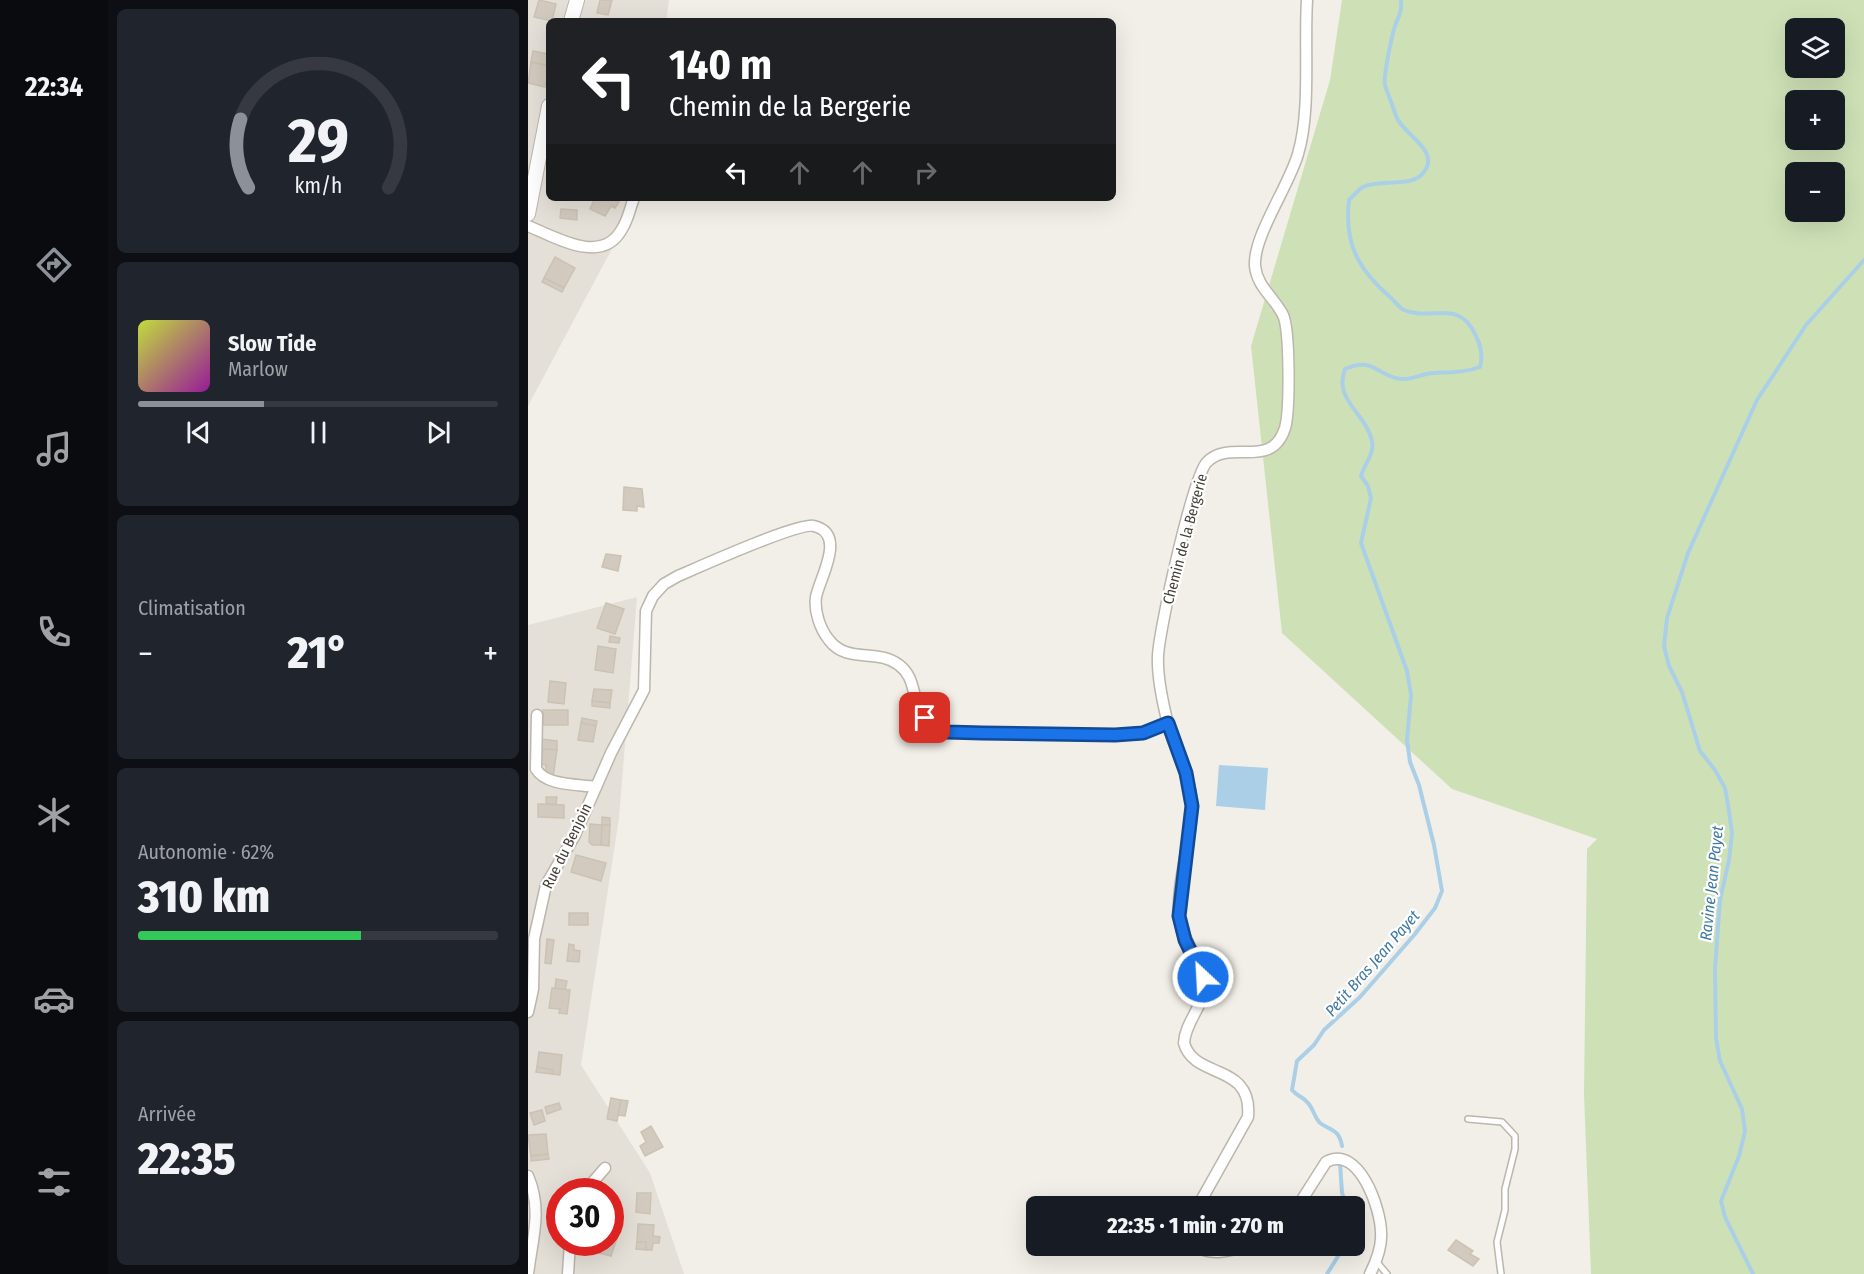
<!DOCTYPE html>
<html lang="fr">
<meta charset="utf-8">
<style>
:root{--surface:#171b24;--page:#20242c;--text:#f1f3f6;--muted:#9ea1a6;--line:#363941;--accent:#8c9099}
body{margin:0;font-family:"Fira Sans Condensed",sans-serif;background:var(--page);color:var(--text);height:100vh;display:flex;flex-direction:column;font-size:22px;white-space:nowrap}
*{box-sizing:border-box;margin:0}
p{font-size:20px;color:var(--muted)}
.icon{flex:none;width:33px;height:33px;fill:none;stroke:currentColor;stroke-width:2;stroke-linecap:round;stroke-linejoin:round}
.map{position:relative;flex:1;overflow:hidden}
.side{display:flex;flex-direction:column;gap:9px;padding:9px;background:#0d0f14;width:420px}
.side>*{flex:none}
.guide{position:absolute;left:18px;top:18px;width:570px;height:183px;border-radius:9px;box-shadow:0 6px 24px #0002;background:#202124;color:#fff;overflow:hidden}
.buttons{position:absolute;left:1257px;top:18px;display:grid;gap:12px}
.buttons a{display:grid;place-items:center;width:60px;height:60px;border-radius:9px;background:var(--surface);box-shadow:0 6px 24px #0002;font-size:30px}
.speed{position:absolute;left:18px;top:1178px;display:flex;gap:12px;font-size:30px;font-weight:700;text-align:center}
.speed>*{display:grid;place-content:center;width:78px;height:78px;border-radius:50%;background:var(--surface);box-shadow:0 6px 24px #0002;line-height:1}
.speed .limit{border:9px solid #d22;background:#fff;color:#111}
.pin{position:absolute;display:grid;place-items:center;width:51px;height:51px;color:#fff;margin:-26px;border-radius:12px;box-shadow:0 3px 9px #0006}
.me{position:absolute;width:66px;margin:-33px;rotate:335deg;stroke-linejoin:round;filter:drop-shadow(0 0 4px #0008)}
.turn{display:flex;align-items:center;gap:21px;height:126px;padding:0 24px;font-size:27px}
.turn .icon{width:78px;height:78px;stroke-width:2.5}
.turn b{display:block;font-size:42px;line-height:51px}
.lanes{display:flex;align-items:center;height:57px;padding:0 24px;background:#0003;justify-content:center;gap:30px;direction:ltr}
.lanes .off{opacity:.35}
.big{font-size:45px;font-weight:800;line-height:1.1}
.side .widget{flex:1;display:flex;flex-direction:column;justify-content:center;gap:9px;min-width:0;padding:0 21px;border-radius:9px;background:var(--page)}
.side .dial{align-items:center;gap:0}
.dial svg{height:156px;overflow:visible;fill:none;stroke:var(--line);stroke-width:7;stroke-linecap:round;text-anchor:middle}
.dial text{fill:var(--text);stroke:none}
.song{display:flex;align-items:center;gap:18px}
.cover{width:72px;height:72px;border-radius:9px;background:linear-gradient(135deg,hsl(70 70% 55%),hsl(300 70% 35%))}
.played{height:6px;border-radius:3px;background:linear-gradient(90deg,var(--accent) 35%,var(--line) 35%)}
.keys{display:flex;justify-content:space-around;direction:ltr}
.heat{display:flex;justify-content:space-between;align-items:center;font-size:33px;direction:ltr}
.charge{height:9px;border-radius:4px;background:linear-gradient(90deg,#34c759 62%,var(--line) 0)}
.trip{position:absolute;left:498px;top:1196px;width:339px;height:60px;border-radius:9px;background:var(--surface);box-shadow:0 6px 24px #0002;font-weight:800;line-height:60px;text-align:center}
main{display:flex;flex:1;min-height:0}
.tabs{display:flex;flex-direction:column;width:108px;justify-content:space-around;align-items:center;background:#090b0e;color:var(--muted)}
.tabs .icon{width:42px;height:42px}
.tabs .active{color:var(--accent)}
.tabs b{font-size:27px;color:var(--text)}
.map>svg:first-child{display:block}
.residential{fill:#e5e0d7;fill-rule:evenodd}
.green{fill:#cee1b6;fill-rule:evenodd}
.water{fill:#abcfe7}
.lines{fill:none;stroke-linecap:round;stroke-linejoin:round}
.stream{stroke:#abcfe7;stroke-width:4}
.building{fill:#d2cabf;stroke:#ccc2b3;stroke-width:1.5}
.service-casing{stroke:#bcb6ac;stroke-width:8}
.minor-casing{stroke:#bcb6ac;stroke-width:13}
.tertiary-casing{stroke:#bcb6ac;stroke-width:16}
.service{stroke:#fff;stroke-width:5}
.minor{stroke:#fff;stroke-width:10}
.tertiary{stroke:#fff;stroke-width:14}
.route-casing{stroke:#114b97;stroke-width:15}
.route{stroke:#1a73e8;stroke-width:10}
.labels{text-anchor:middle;stroke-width:4.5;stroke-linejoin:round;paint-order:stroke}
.street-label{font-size:15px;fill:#443f37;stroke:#fff}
.water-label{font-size:16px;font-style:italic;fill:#3e79a3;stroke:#fff}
</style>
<main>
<nav class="tabs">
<b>22:34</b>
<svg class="icon active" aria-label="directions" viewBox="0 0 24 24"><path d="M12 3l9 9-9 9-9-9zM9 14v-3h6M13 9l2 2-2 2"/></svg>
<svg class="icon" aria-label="music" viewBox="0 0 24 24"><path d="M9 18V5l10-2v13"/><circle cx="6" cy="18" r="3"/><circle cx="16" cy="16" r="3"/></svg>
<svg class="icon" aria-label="phone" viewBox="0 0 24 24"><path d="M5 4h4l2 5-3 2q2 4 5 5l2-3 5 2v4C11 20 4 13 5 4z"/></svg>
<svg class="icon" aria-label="climate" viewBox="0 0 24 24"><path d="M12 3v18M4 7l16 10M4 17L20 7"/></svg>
<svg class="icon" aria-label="car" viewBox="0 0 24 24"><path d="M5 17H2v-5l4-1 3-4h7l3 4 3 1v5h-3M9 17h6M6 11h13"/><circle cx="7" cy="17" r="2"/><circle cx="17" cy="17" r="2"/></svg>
<svg class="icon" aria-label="filters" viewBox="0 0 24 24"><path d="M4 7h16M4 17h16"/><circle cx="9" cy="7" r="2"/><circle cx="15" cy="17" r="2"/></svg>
</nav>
<section class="side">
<div class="widget dial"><svg viewBox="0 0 100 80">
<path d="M14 69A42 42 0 1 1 86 69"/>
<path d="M14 69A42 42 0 0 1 10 34" stroke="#8c9099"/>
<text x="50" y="56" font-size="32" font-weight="700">29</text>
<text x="50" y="72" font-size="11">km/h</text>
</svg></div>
<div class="widget">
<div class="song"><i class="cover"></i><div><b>Slow Tide</b><p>Marlow</p></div></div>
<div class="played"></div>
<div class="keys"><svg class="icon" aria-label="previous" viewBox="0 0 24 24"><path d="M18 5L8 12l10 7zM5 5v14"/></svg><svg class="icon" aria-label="pause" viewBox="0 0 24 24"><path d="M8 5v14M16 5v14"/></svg><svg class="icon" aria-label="next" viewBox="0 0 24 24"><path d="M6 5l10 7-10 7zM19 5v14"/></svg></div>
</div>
<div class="widget"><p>Climatisation</p>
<div class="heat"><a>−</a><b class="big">21°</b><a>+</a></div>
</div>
<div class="widget"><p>Autonomie · 62%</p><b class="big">310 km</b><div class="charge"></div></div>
<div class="widget"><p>Arrivée</p><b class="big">22:35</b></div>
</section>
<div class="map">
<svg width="1336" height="1274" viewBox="0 0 1336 1274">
<rect width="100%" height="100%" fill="#f2efe8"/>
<g class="residential">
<polygon points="0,0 141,0 138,21 21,21 21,198 111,198 0,406"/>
<path d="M109 597 91 818 53 1065 122 1173 156 1274H0V625ZM32 1191H82V1242H32Z"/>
</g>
<path class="green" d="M814 0H1336V1274H1063L1056 1095 1059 849 1069 839 924 789 754 633 723 346 802 80ZM1268 28H1306V68H1268ZM1268 100H1306V140H1268ZM1268 172H1306V212H1268Z"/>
<polygon class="water" points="691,765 740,768 737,810 688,806"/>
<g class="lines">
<g class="stream">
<path d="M814 1146C811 1129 803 1131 792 1123 786 1117 785 1107 779 1102 775 1097 769 1096 764 1090L769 1061 786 1045 796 1030 832 997 887 934 907 908 914 891 906 845 891 785 882 762 879 740 883 695 879 671 833 543 843 498 840 486 833 476C836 465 847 453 844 441 838 413 805 400 817 369 847 356 848 376 873 379 884 380 895 373 906 373 922 372 936 373 952 367 955 356 953 346 948 336 931 297 903 322 876 310 870 307 867 301 862 297 830 269 816 244 821 200 825 196 830 190 835 187 852 178 884 189 896 172 913 150 874 134 868 116 865 106 860 95 857 85 855 77 864 35 867 26 871 14 874 14 873 0"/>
<polyline points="812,1163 814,1193 819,1206"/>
<polyline points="799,1274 817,1245"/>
<polyline points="1225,1274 1197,1217 1193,1201 1211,1156 1217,1131 1214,1109 1192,1061 1188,1038 1187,969 1192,900 1201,860 1204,833 1201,811 1197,788 1187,770 1172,751 1154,692 1141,666 1136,646 1139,618 1160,553 1229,400 1278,325 1336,260"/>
</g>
</g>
<g class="building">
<polygon points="11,0 28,4 24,21 6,17"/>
<polygon points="72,0 84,0 80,15 69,13"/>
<polygon points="5,51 21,54 21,66 3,62"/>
<polygon points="3,62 21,66 17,87 0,83"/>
<polygon points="67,198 83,198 91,202 87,208 83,206 77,216 62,209"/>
<polygon points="33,209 49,210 49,220 32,218"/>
<polygon points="27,257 47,268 36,288 16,278"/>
<polygon points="16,278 36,288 34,292 14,282"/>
<polygon points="96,487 114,489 116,507 109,506 109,511 95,510"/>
<polygon points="78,554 93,556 90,571 74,567"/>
<polygon points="78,603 96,609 87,634 69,628"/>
<polygon points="82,636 92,638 91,643 81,642"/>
<polygon points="70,646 88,649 85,673 67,670"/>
<polygon points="22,681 38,683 36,704 20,702"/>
<polygon points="66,689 84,690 82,703 64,701"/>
<polygon points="64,701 82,703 82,708 64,706"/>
<rect x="15" y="710" width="25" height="15"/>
<polygon points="54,718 69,721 68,726 53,723"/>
<polygon points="53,723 68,726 65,742 50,740"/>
<polygon points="13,739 29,741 29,750 12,749"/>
<polygon points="12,749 29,750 25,777 17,775 18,765 9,763"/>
<polygon points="18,797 29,797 28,804 18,804"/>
<polygon points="10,804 36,805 36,818 10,817"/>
<polygon points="74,817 82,818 82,825 74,825"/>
<polygon points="62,824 74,825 73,845 64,845 61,842"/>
<polygon points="74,825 82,825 81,846 73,845"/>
<polygon points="48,855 78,863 73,881 43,872"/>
<rect x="41" y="913" width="19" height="12"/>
<polygon points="19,939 26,940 23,964 17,963"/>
<polygon points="41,944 46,945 46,950 52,951 51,962 39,961"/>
<polygon points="28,979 39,981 37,990 27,988"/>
<polygon points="24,988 42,990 39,1014 31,1013 32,1009 21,1008"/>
<polygon points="11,1052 34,1055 32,1075 24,1074 25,1070 9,1067"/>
<polygon points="9,1067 25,1070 24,1074 8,1072"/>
<polygon points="83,1098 93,1100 89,1121 79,1119"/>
<polygon points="93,1100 100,1101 97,1116 90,1115"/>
<polygon points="31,1103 33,1109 19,1114 17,1107"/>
<polygon points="14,1110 17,1121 6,1125 2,1113"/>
<polygon points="123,1126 135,1147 117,1156 112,1146 118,1142 113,1132"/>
<polygon points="18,1134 20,1154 3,1156 0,1135"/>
<polygon points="20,1154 21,1159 3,1161 3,1156"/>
<polygon points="109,1193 123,1193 122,1214 108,1212"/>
<polygon points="110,1224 126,1225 125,1236 132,1237 131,1243 125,1243 124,1250 118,1250 118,1242 109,1242"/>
<polygon points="82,1229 91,1232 83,1256 64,1251 66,1242 82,1242"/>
<polygon points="928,1240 945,1251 942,1254 951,1259 945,1266 920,1250"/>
<polygon points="109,1242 118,1242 118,1250 108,1249"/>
</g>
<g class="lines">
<g class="service-casing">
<g id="service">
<polyline points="940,1119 974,1122 987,1136 987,1149 977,1189 977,1210 969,1242 973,1274"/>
<polyline points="848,1261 859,1274"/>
</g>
</g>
<g class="minor-casing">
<g id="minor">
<path d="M0 226C28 237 74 266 94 229 100 220 102 208 106 198"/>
<path d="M9 715 8 769C18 786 49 784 68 787"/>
<path d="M0 1012 5 989 6 939 18 885 47 835 83 753 116 690 118 611 125 596 136 584 150 576C171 567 271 522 286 526 319 534 292 577 288 597 286 611 292 629 301 640 319 664 349 648 371 665 395 683 375 712 419 732L587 735 615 733 640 723"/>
<path d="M0 1176C15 1211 4 1239 0 1274"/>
<polyline points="57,1191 77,1168"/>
<path d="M670 1206 720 1117C725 1062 666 1080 656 1043 657 1023 674 1008 675 990 677 961 653 942 651 914 649 878 664 842 664 806 663 777 647 751 640 724 635 704 629 676 630 656 631 630 665 476 679 462 703 438 743 471 757 428 762 411 762 330 755 315 746 297 729 287 727 266 725 236 761 186 770 154 783 111 776 47 779 0"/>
<path d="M770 1206 798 1162C831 1144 853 1209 853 1233 854 1247 848 1262 842 1274"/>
<path d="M666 1245C684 1257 702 1251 721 1245"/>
<polyline points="40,1274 42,1242"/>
</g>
</g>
<g class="tertiary-casing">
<g id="tertiary">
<polyline points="43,21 49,0"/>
<polyline points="0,214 21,106"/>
</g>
</g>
<use href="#service" class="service"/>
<use href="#minor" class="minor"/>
<use href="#tertiary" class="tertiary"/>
</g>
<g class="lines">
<g class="route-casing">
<polyline id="route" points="397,718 419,732 454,733 587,735 615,733 640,723 658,773 664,806 651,916 657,940 675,977"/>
</g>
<use href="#route" class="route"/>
</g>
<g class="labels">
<g class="street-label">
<text transform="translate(657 539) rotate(-75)" y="5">Chemin de la Bergerie</text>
<text transform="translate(39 846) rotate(-64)" y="5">Rue du Benjoin</text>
</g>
<g class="water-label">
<text transform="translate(1183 883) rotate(-84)" y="6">Ravine Jean Payet</text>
<text transform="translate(844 963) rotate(-49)" y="6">Petit Bras Jean Payet</text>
</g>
</g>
</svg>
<div class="buttons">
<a><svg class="icon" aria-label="layers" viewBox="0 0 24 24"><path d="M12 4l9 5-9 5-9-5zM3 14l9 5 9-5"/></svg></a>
<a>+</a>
<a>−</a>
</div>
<div class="speed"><div class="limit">30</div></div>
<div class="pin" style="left:397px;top:718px;background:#d93025"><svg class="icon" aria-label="arrive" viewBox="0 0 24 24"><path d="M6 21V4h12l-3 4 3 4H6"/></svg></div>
<svg class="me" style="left:675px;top:977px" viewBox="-20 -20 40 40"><circle r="17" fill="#1a73e8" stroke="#fff" stroke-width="3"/><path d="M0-11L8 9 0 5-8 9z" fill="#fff"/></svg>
<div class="trip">22:35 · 1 min · 270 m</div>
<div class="guide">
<div class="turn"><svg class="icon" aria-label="left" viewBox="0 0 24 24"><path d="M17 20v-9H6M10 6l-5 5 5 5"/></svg><div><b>140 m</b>Chemin de la Bergerie</div></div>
<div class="lanes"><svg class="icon" aria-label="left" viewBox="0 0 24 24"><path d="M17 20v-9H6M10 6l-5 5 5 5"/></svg><svg class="icon off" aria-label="ahead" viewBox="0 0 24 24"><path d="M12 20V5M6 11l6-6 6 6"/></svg><svg class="icon off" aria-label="ahead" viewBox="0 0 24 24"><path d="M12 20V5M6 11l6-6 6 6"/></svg><svg class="icon off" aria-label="right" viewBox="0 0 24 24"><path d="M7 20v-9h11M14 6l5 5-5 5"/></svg></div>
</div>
</div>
</main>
